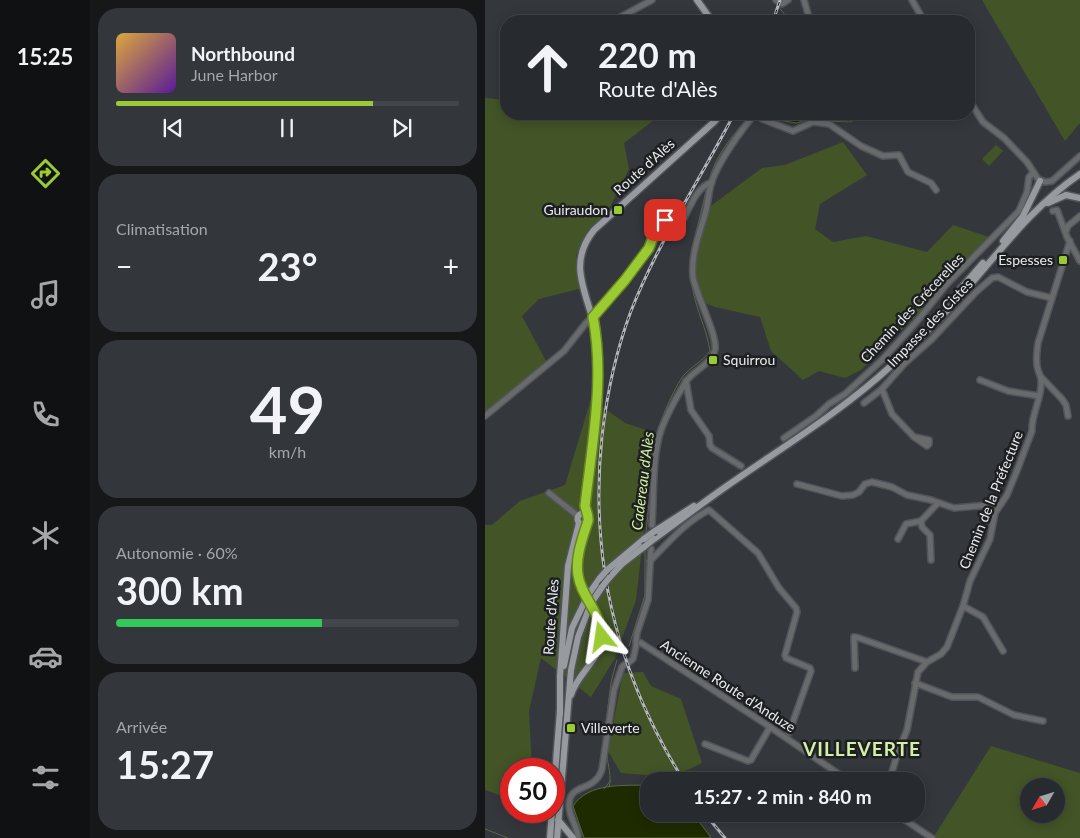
<!DOCTYPE html>
<html lang="fr">
<meta charset="utf-8">
<style>
:root{--surface:#272a2e;--page:#33363a;--text:#f1f3f6;--muted:#a4a7aa;--line:#43464a;--accent:#9bcb32}
body{margin:0;font-family:Lato,sans-serif;background:var(--page);color:var(--text);height:100vh;display:flex;flex-direction:column;font-size:19px;white-space:nowrap}
*{box-sizing:border-box;margin:0}
p{font-size:16px;color:var(--muted)}
.icon{flex:none;width:28px;height:28px;fill:none;stroke:currentColor;stroke-width:2;stroke-linecap:round;stroke-linejoin:round}
.map{position:relative;flex:1;overflow:hidden}
.side{display:flex;flex-direction:column;gap:8px;padding:8px;background:#151719;width:395px}
.side>*{flex:none}
.banner{position:absolute;left:15px;top:15px;width:475px;height:105px;border-radius:20px;box-shadow:0 2px 12px #0003,0 0 0 1px var(--line);background:#272a2e;color:var(--text);overflow:hidden}
.needle{width:32px;rotate:231deg}
.tools{position:absolute;left:535px;top:778px;display:grid;gap:10px}
.tools a{display:grid;place-items:center;width:45px;height:45px;border-radius:50%;background:var(--surface);box-shadow:0 2px 12px #0003,0 0 0 1px var(--line);font-size:25px}
.speed{position:absolute;left:15px;top:758px;display:flex;gap:10px;font-size:25px;font-weight:700;text-align:center}
.speed>*{display:grid;place-content:center;width:65px;height:65px;border-radius:50%;background:var(--surface);box-shadow:0 2px 12px #0003,0 0 0 1px var(--line);line-height:1}
.speed .limit{border:8px solid #d22;background:#fff;color:#111}
.pin{position:absolute;display:grid;place-items:center;width:42px;height:42px;color:#fff;margin:-21px;border-radius:10px;box-shadow:0 2px 8px #0006}
.me{position:absolute;width:55px;margin:-28px;rotate:345deg;stroke-linejoin:round;filter:drop-shadow(0 0 4px #0008)}
.turn{display:flex;align-items:center;gap:18px;height:105px;padding:0 15px;font-size:22px}
.turn .icon{width:65px;height:65px;stroke-width:2.5}
.turn b{display:block;font-size:35px;line-height:42px}
.big{font-size:38px;font-weight:700;line-height:1.1}
.side .card{flex:1;display:flex;flex-direction:column;justify-content:center;gap:8px;min-width:0;padding:0 18px;border-radius:20px;background:var(--page)}
.side .dial{align-items:center;gap:0}
.dial b{font-size:65px;line-height:1}
.song{display:flex;align-items:center;gap:15px}
.cover{width:60px;height:60px;border-radius:8px;background:linear-gradient(135deg,hsl(40 70% 55%),hsl(270 70% 35%))}
.played{height:5px;border-radius:2px;background:linear-gradient(90deg,var(--accent) 75%,var(--line) 75%)}
.keys{display:flex;justify-content:space-around;direction:ltr}
.heat{display:flex;justify-content:space-between;align-items:center;font-size:28px;direction:ltr}
.charge{height:8px;border-radius:4px;background:linear-gradient(90deg,#34c759 60%,var(--line) 0)}
.trip{position:absolute;left:155px;top:772px;width:285px;height:50px;border-radius:20px;background:var(--surface);box-shadow:0 2px 12px #0003,0 0 0 1px var(--line);font-weight:700;line-height:50px;text-align:center}
main{display:flex;flex:1;min-height:0}
.tab-bar{display:flex;flex-direction:column;width:90px;justify-content:space-around;align-items:center;background:#101112;color:var(--muted)}
.tab-bar .icon{width:35px;height:35px}
.tab-bar .selected{color:var(--accent)}
.tab-bar b{font-size:22px;color:var(--text)}
.map>svg:first-child{display:block}
.green{fill:#435427;fill-rule:evenodd}
.water{fill:#1e2b01;stroke:#5b6548}
.lines{fill:none;stroke-linecap:round;stroke-linejoin:round}
.stream{stroke:#5b6548;stroke-width:1}
.minor-casing{stroke:#515559;stroke-width:8}
.major-casing{stroke:#515559;stroke-width:9}
.minor{stroke:#686a6c;stroke-width:5}
.major{stroke:#979ba0;stroke-width:6}
.rail-casing{stroke:#b3b6ba;stroke-width:3}
.rail{stroke:#1d1f21;stroke-width:1;stroke-dasharray:4;stroke-linecap:butt}
.major-bridge-casing{stroke:#515559;stroke-width:9;stroke-linecap:butt}
.major-bridge{stroke:#979ba0;stroke-width:6}
.route-casing{stroke:#658420;stroke-width:12}
.route{stroke:#9bcb32;stroke-width:9}
.poi-dot{fill:#9bcb32;stroke:#1d1f21;stroke-width:2}
.labels{text-anchor:middle;stroke-width:5;stroke-linejoin:round;paint-order:stroke}
.street-label{font-size:14px;fill:#e8ebee;stroke:#1d1f21}
.poi-label{font-size:14px;fill:#e8ebee;stroke:#1d1f21;text-anchor:end}
.water-label{font-size:15px;font-style:italic;fill:#d2f29f;stroke:#1d1f21}
.district-label{font-size:19px;font-weight:bold;letter-spacing:1px;fill:#d3f0a6;stroke:#1d1f21}
</style>
<main>
<nav class="tab-bar">
<b>15:25</b>
<svg class="icon selected" aria-label="directions" viewBox="0 0 24 24"><path d="M12 3l9 9-9 9-9-9zM9 14v-3h6M13 9l2 2-2 2"/></svg>
<svg class="icon" aria-label="music" viewBox="0 0 24 24"><path d="M9 18V5l10-2v13"/><circle cx="6" cy="18" r="3"/><circle cx="16" cy="16" r="3"/></svg>
<svg class="icon" aria-label="phone" viewBox="0 0 24 24"><path d="M5 4h4l2 5-3 2q2 4 5 5l2-3 5 2v4C11 20 4 13 5 4z"/></svg>
<svg class="icon" aria-label="climate" viewBox="0 0 24 24"><path d="M12 3v18M4 7l16 10M4 17L20 7"/></svg>
<svg class="icon" aria-label="car" viewBox="0 0 24 24"><path d="M5 17H2v-5l4-1 3-4h7l3 4 3 1v5h-3M9 17h6M6 11h13"/><circle cx="7" cy="17" r="2"/><circle cx="17" cy="17" r="2"/></svg>
<svg class="icon" aria-label="filters" viewBox="0 0 24 24"><path d="M4 7h16M4 17h16"/><circle cx="9" cy="7" r="2"/><circle cx="15" cy="17" r="2"/></svg>
</nav>
<section class="side">
<div class="card">
<div class="song"><i class="cover"></i><div><b>Northbound</b><p>June Harbor</p></div></div>
<div class="played"></div>
<div class="keys"><svg class="icon" aria-label="previous" viewBox="0 0 24 24"><path d="M18 5L8 12l10 7zM5 5v14"/></svg><svg class="icon" aria-label="pause" viewBox="0 0 24 24"><path d="M8 5v14M16 5v14"/></svg><svg class="icon" aria-label="next" viewBox="0 0 24 24"><path d="M6 5l10 7-10 7zM19 5v14"/></svg></div>
</div>
<div class="card"><p>Climatisation</p>
<div class="heat"><a>−</a><b class="big">23°</b><a>+</a></div>
</div>
<div class="card dial"><b>49</b><p>km/h</p></div>
<div class="card"><p>Autonomie · 60%</p><b class="big">300 km</b><div class="charge"></div></div>
<div class="card"><p>Arrivée</p><b class="big">15:27</b></div>
</section>
<div class="map">
<svg width="595" height="838" viewBox="0 0 595 838">
<rect width="100%" height="100%" fill="#34383d"/>
<g class="green">
<polygon points="497,0 595,0 595,123 580,141"/>
<polygon points="0,98 21,100 21,114 177,114 139,143 144,169 119,219 104,229 91,255 94,289 54,299 37,316 62,363 0,414"/>
<polygon points="358,142 382,175 335,204 330,229 348,242 381,236 442,252 468,225 504,237 436,311 376,370 360,378 334,371 318,380 286,351 275,317 230,307 220,303 211,278 212,250 223,208 277,168 300,165"/>
<polygon points="511,145 518,151 504,166 497,159"/>
<polygon points="106,399 140,423 170,433 151,600 130,658 106,697 56,658 44,711 47,769 26,769 26,799 0,790 0,525 7,525 35,501 80,485"/>
<polygon points="158,672 166,686 196,699 217,763 188,777 136,773 123,751 138,673"/>
<path d="M506 746 595 773V838H448ZM544 786H571V814H544Z"/>
</g>
<g class="water">
<polygon points="278,114 382,114 365,122 342,121 327,117 312,123 280,118"/>
<path d="M164 785V814H208L225 836V838H99L88 806C104 782 138 786 164 785Z"/>
</g>
<g class="lines">
<g class="stream">
<polyline points="288,0 305,21"/>
<path d="M224 181C230 155 248 136 264 116"/>
<polyline points="210,237 222,187"/>
<path d="M171 439C173 424 190 386 199 375 207 366 217 362 225 351 222 328 209 307 207 283"/>
<polyline points="161,533 166,483"/>
<polyline points="144,646 160,595 160,550"/>
<polyline points="120,731 126,682 132,660"/>
<polyline points="118,742 120,735"/>
<path d="M122 756C123 766 127 777 124 787"/>
<polyline points="119,789 126,780"/>
<polyline points="0,829 23,838"/>
</g>
<g class="minor-casing">
<g id="minor">
<polyline points="291,0 297,4 303,0"/>
<polyline points="319,0 325,21"/>
<polyline points="427,0 439,21"/>
<polyline points="128,21 167,0"/>
<polyline points="484,100 498,122 519,138 542,162 553,179 560,182 567,181 595,156"/>
<polyline points="272,114 277,119 308,131 328,122 344,124 376,146 398,156 414,155 423,172 446,183 451,190"/>
<polyline points="568,211 572,210 582,237 595,261"/>
<polyline points="581,231 583,226 595,216"/>
<polyline points="556,377 577,399 581,405 583,416"/>
<polyline points="495,380 523,391 554,396"/>
<polyline points="201,381 206,410 224,436 225,445 227,448 256,466"/>
<polyline points="379,403 397,389"/>
<path d="M0 416 79 351 101 323 112 313 140 280 164 248 170 232 180 220 187 217 195 220 199 218C206 205 212 187 227 182"/>
<polyline points="429,437 444,440 444,444 442,446 429,437 407,414 397,389 419,364 446,340 491,292 507,278 513,277 542,292 567,298"/>
<polyline points="299,438 331,416 344,404 360,394 397,360 433,320 462,284 534,211 542,192 544,177 548,173"/>
<polyline points="312,484 357,496 368,495 374,492 380,484 387,482 407,487 422,495 446,500 469,508 516,504"/>
<polyline points="64,493 93,516"/>
<path d="M167 525C169 495 167 458 176 430 182 414 191 398 200 383 207 371 227 364 230 350 233 336 211 295 208 277 206 257 213 237 219 218 223 206 223 193 227 181 234 161 256 130 270 114"/>
<polyline points="413,539 421,524 436,521"/>
<polyline points="446,560 445,535 437,527 436,521 453,503"/>
<path d="M165 561C184 542 199 523 224 510L273 553 294 588 311 608 312 612 300 655 301 658 325 668 326 671 304 733"/>
<polyline points="478,606 498,617 518,651"/>
<polyline points="151,642 152,633 163,600 166,549"/>
<polyline points="156,643 285,727 364,781"/>
<polyline points="143,663 148,659 151,645"/>
<polyline points="370,668 369,637 374,638 442,662"/>
<polyline points="430,683 467,697 493,697 529,715 558,721"/>
<polyline points="220,744 263,761 266,760 285,727"/>
<path d="M401 781 407 772 413 752 422 730 433 672 442 662 456 654 462 647 478 606 485 581 505 539 510 513 522 495 531 473 547 431C546 415 556 400 556 385 557 378 555 376 553 370 550 361 552 352 553 343L585 241"/>
<polyline points="411,814 447,838"/>
<path d="M93 838C93 826 83 817 84 804 85 782 110 793 117 769L129 690 137 667 139 665"/>
</g>
</g>
<g class="major-casing">
<g id="major">
<polyline points="212,0 227,21"/>
<polyline points="563,203 581,195 595,198"/>
<polyline points="518,241 538,216 555,181"/>
<polyline points="472,293 498,263"/>
<circle cx="98" cy="519" r="5.5"/>
<path d="M101 515 100 506C103 476 106 447 109 418 112 392 116 364 112 338 106 298 79 267 109 230L230 121 235 114"/>
<polyline points="170,531 209,506"/>
<path d="M169 539C193 522 216 504 239 488 296 448 356 412 407 365 429 344 451 323 471 301 511 257 545 208 595 174"/>
<polyline points="122,570 159,539"/>
<polyline points="124,578 137,564 159,547"/>
<polyline points="103,595 115,578"/>
<polyline points="107,602 117,587"/>
<polyline points="79,666 87,628 101,599"/>
<path d="M86 695C92 674 115 660 117 638 119 615 98 598 93 577 89 561 97 539 101 524"/>
<polyline points="75,714 75,676 83,566 94,523"/>
<polyline points="69,787 75,711"/>
<polyline points="73,820 88,838"/>
<polyline points="65,838 67,811"/>
<polyline points="72,838 86,670 93,637 105,606"/>
</g>
</g>
<use href="#minor" class="minor"/>
<use href="#major" class="major"/>
<g class="rail-casing">
<g id="rail">
<polyline points="288,21 295,0"/>
<path d="M199 781C133 676 104 560 117 436 122 393 131 351 146 311 173 242 215 180 249 114"/>
<polyline points="220,814 240,838"/>
</g>
</g>
<use href="#rail" class="rail"/>
<g class="major-bridge-casing">
<g id="major-bridge">
<polyline points="159,539 170,531"/>
<polyline points="159,547 169,539"/>
<polyline points="115,578 122,570"/>
<polyline points="117,587 124,578"/>
<polyline points="101,599 103,595"/>
<polyline points="105,606 107,602"/>
</g>
</g>
<use href="#major-bridge" class="major-bridge"/>
</g>
<g class="lines">
<g class="route-casing">
<path id="route" d="M117 637C117 613 96 597 93 575 90 557 98 537 103 521 104 517 101 510 100 506 107 444 120 379 108 317L140 280 164 248 170 232 180 220"/>
</g>
<use href="#route" class="route"/>
</g>
<g class="poi-dot">
<rect x="128" y="205" width="10" height="10" rx="2.5"/>
<rect x="573" y="255" width="10" height="10" rx="2.5"/>
<rect x="223" y="355" width="10" height="10" rx="2.5"/>
<rect x="81" y="723" width="10" height="10" rx="2.5"/>
</g>
<g class="labels">
<g class="street-label">
<text transform="translate(159 167) rotate(-42)" y="5">Route d'Alès</text>
<text transform="translate(427 308) rotate(-47)" y="5">Chemin des Crécerelles</text>
<text transform="translate(445 323) rotate(-46)" y="5">Impasse des Cistes</text>
<text transform="translate(506 500) rotate(-68)" y="5">Chemin de la Préfecture</text>
<text transform="translate(66 617) rotate(-86)" y="5">Route d'Alès</text>
<text transform="translate(243 686) rotate(33)" y="5">Ancienne Route d'Anduze</text>
</g>
<g class="poi-label">
<text x="123" y="215">Guiraudon</text>
<text x="568" y="265">Espesses</text>
<text x="238" y="365" text-anchor="start">Squirrou</text>
<text x="96" y="733" text-anchor="start">Villeverte</text>
</g>
<g class="water-label">
<text transform="translate(158 481) rotate(-83)" y="5">Cadereau d'Alès</text>
</g>
<g class="district-label">
<text x="377" y="756">VILLEVERTE</text>
</g>
</g>
</svg>
<div class="tools">
<a><svg class="needle" viewBox="-14 -14 28 28"><path d="M0-13l5 13h-10z" fill="#e53935"/><path d="M0 13l5-13h-10z" fill="#a4a7aa"/></svg></a>
</div>
<div class="speed"><div class="limit">50</div></div>
<div class="pin" style="left:180px;top:220px;background:#d93025"><svg class="icon" aria-label="arrive" viewBox="0 0 24 24"><path d="M6 21V4h12l-3 4 3 4H6"/></svg></div>
<svg class="me" style="left:117px;top:637px" viewBox="-20 -20 40 40"><path d="M0-17L14 15 0 8-14 15z" fill="#9bcb32" stroke="#fff" stroke-width="4"/></svg>
<div class="trip">15:27 · 2 min · 840 m</div>
<div class="banner">
<div class="turn"><svg class="icon" aria-label="ahead" viewBox="0 0 24 24"><path d="M12 20V5M6 11l6-6 6 6"/></svg><div><b>220 m</b>Route d'Alès</div></div>
</div>
</div>
</main>
